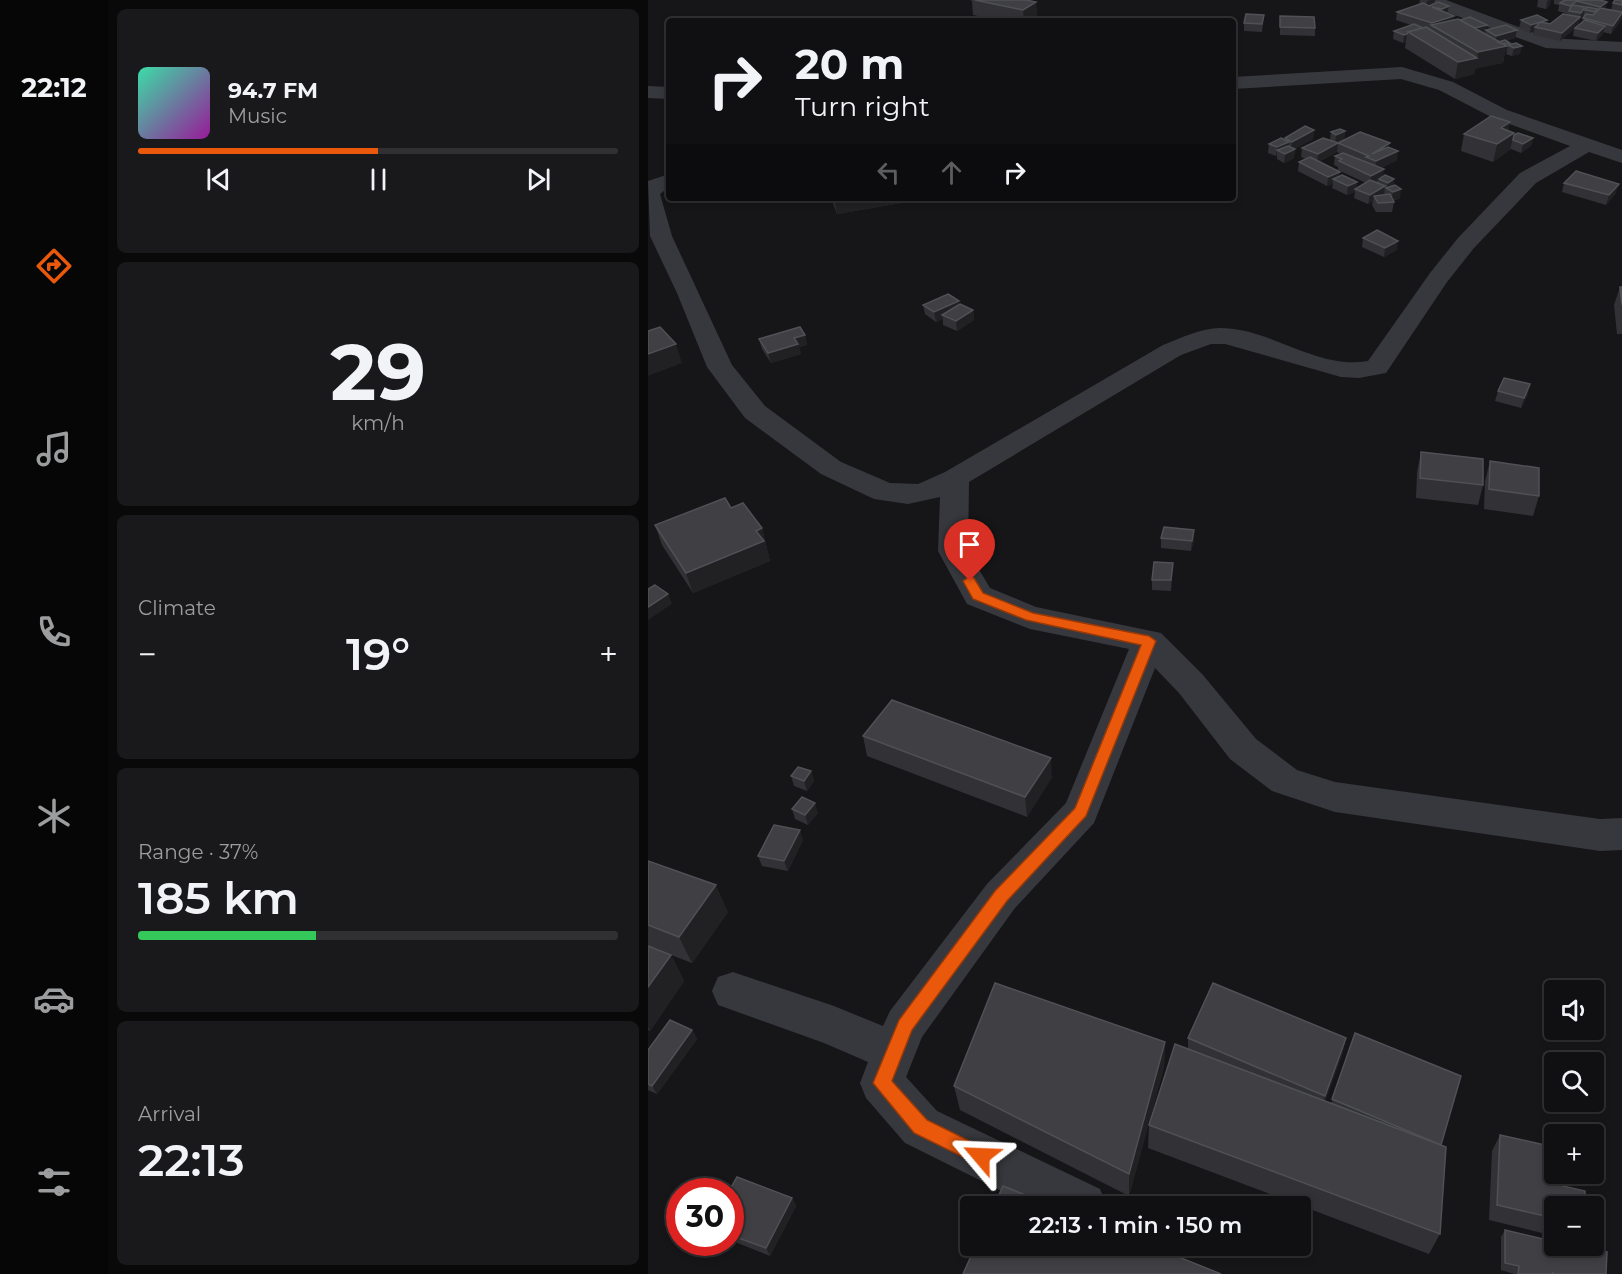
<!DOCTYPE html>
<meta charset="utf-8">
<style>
:root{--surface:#101012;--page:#19191b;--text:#f1f3f6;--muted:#9c9d9f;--line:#303032;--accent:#ea580c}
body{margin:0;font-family:Montserrat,sans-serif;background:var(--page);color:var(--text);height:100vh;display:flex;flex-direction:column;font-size:22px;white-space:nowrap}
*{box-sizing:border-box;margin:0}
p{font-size:20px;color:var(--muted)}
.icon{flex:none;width:33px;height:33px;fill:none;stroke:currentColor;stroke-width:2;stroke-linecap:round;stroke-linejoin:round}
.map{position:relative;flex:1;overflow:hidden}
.sheet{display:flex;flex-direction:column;gap:9px;padding:9px;background:#09090a;width:540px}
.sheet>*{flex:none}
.banner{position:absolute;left:18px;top:18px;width:570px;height:183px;border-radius:6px;box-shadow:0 3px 9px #0003,0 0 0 2px var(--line);background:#101012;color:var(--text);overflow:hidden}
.fabs{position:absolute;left:896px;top:980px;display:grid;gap:12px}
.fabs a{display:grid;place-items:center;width:60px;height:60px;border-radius:6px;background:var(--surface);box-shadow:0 3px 9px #0003,0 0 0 2px var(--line);font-size:30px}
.speed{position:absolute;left:18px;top:1178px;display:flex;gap:12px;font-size:30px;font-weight:700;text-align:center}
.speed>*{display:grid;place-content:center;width:78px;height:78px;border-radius:50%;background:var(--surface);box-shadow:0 3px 9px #0003,0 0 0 2px var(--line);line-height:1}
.speed .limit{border:9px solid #d22;background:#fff;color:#111}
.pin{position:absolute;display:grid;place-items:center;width:51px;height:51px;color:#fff;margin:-62px -26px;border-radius:50% 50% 50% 0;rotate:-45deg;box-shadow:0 0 6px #0007}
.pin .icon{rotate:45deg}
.me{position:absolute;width:66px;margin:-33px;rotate:296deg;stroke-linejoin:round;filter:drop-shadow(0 0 4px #0008)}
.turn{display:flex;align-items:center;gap:21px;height:126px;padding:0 30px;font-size:27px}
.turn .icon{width:78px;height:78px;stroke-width:2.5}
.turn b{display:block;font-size:42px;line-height:51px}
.lanes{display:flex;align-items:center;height:57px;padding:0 30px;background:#0003;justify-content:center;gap:30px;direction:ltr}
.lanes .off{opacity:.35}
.big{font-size:45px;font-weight:600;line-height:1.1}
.sheet .card{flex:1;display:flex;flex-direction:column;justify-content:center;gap:9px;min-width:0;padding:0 21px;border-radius:9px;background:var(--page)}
.sheet .dial{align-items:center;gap:0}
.dial b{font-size:78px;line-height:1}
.song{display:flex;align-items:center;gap:18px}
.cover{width:72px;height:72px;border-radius:9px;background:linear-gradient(135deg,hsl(160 70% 55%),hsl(300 70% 35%))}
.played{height:6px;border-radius:3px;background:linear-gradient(90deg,var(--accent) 50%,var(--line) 50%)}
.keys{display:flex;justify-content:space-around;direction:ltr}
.heat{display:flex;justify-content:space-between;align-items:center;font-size:33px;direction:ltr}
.charge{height:9px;border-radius:4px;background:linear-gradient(90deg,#34c759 37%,var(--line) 0)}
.trip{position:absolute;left:312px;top:1196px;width:351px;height:60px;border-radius:6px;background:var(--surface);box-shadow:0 3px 9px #0003,0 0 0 2px var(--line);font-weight:600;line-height:60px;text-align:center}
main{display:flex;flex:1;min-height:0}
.tabs{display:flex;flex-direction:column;width:108px;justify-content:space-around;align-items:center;background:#060607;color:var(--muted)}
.tabs .icon{width:42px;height:42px}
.tabs .active{color:var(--accent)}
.tabs b{font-size:27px;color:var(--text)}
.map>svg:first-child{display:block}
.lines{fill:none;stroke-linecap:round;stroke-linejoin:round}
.minor{fill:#37383d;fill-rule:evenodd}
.wall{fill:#323236;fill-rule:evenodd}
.shaded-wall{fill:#212124}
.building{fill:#3f3f44;stroke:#4f5156;stroke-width:1.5}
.route{fill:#ea580c;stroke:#983908;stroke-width:1.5}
</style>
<main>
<nav class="tabs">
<b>22:12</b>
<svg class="icon active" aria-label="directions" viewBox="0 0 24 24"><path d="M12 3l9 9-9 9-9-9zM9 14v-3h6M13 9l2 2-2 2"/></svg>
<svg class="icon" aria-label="music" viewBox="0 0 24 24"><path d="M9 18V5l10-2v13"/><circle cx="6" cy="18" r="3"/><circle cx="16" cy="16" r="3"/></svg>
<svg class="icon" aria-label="phone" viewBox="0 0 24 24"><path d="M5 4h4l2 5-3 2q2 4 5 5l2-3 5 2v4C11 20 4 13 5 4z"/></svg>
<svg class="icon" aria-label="climate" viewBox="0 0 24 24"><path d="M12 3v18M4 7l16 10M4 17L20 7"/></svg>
<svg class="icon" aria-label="car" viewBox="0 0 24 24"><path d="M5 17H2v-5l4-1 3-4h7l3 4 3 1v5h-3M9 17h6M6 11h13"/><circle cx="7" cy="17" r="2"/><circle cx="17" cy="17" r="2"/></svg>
<svg class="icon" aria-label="filters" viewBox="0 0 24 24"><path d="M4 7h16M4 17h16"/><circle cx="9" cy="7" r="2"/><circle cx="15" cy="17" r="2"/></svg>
</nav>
<section class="sheet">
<div class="card">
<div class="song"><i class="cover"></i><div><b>94.7 FM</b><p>Music</p></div></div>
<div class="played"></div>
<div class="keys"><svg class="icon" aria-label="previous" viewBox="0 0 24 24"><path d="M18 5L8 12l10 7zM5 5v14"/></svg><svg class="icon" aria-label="pause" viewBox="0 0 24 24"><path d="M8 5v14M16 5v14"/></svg><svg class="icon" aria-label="next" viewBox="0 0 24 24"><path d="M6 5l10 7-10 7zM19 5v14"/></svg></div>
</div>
<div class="card dial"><b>29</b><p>km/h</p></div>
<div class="card"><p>Climate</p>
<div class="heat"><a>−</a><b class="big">19°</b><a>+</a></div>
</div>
<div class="card"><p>Range · 37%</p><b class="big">185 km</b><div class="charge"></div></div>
<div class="card"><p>Arrival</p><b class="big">22:13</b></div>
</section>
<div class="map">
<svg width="974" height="1274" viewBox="0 0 974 1274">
<rect width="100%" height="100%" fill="#161618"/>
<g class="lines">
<g class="minor">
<polygon points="774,0 798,0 900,38 974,42 974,52 898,48 776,4"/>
<path d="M754 67 805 82 859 110 974 150V163L941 152 888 183 826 248 799 282 738 373 711 378 693 377 577 344H563L533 355 321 482 320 551 342 588 388 607 513 633 555 675 608 739 649 770 687 782 952 819 974 818V850L952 851 687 812 624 791 582 759 531 693 507 668 446 823 367 908 274 1037 258 1077 289 1111 452 1189 459 1206H384L257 1143 218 1098 212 1083 220 1062 176 1043 70 1005 64 991 70 977 85 972 186 1006 235 1026 242 1011 339 884 418 803 481 649 382 629 319 604 290 551 292 497 260 504 226 499 173 474 97 418 59 367 29 293 2 236 0 181 21 174V187L12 194 24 236 84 365 117 406 193 462 242 483 270 484 297 472 515 345C533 338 553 328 572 328 623 328 669 370 720 361L782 273 810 238 872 173 922 146 845 118 791 90 753 79 585 89V77Z"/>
<polygon points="0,86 21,87 21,99 0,98"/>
</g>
</g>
<g class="wall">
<polygon points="322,0 378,0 388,2 389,18 383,21 354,21 325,15 324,1"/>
<polygon points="772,0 787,0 786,4 801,6 800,13 805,20 839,25 838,30 869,30 867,38 858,41 862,43 862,45 872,54 864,56 858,54 859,52 857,52 855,63 827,68 826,74 807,79 757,48 758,42 755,43 745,39 746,31 763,25 748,20 749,12 771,5"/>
<polygon points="890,0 903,0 901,6 898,9 889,7"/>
<path d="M906 0H952L959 2 957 9 963 10 965 3 974 0V14L973 20 963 34 955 32V34L948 41 925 36 926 29 912 41 885 35 886 31 882 33 871 28 873 20H899V24H902L920 15V14L910 11 911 5 906 4ZM936 11 934 23 930 25 931 21 935 15Z"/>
<polygon points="616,15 614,32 596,31 596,23"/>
<polygon points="632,16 667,28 667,36 632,35"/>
<polygon points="862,122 860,131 866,135 885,138 883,146 873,153 863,149 845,162 813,151 816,134"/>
<polygon points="666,130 665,139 646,149 647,149 646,158 636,163 629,159 629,156 628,156 620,153 621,144 637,140 637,138"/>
<path d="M697 131 696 140 688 143 741 148 749 160 733 168 735 177 746 179 745 186 752 198 745 201 746 202 744 212H728L724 205 725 202 720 204 706 198 707 192 699 195 684 188 685 184 679 186 650 171 651 162 658 159 653 157 654 148 682 140 683 132ZM689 152 693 154 687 156 686 165 690 167V170L718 183 708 188 709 182 691 176 671 162Z"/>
<polygon points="916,183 968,193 958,205 914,192"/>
<polygon points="183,198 252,198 253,203 189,214"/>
<polygon points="715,238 749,250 736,257 714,247"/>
<polygon points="972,287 974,305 974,334 969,334 966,305"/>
<polygon points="311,304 325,310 326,320 309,331 295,325 295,319 288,322 277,314 275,305"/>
<polygon points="157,335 159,345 151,347 153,354 123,363 114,349 111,339"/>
<polygon points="850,391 880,394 873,408 847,401"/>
<polygon points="773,452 835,485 830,505 768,498 769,472"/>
<polygon points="842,461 891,496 885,516 836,509 837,481"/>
<polygon points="83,508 114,528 122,561 45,593 14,545 7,525"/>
<polygon points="546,530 546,540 543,551 513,548 513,538"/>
<polygon points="525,563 523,591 504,590 504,580"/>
<polygon points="215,736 404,777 379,817 219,756"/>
<polygon points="163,771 166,781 159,791 146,786 143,776"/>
<polygon points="144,809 170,813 160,825 147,819"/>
<polygon points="155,840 140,871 114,866 110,856"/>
<polygon points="0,861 80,912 44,963 23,955 36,981 2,1031 0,1030"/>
<polygon points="44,1030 49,1039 9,1094 0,1090 0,1050"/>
<polygon points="707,1033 793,1146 792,1234 781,1254 500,1148 501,1125 540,1049 540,1038 698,1038 694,1055 677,1101 683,1104"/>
<polygon points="517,1042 516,1067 481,1196 312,1110 306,1086"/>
<polygon points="852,1135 915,1186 906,1206 906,1236 841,1220 844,1151"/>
<polygon points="82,1191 144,1198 148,1206 122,1256 82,1240"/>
<polygon points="857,1230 904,1244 958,1274 866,1274 853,1270 853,1237"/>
</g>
<g class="shaded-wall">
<polygon points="783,0 787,0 786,7 778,9 779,1"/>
<polygon points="901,0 903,0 901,6 898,9 899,1"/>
<polygon points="388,2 389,18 383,21 376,21 375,10"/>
<polygon points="959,2 957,10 950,15 952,7"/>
<polygon points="801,6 799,14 792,17 794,9"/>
<polygon points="937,7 935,15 932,21 933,13"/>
<polygon points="974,13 973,20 963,34 965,26"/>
<polygon points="806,16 805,24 784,25 784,23"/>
<polygon points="932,17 930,26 912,41 914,33"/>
<polygon points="899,20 898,28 887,27 886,31 882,33 883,25"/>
<polygon points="839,25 837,33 822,38 823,30"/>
<polygon points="957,26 955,34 948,41 950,33"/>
<polygon points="869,30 867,38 847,44 848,36"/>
<polygon points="759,34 758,42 755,43 756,35"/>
<polygon points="862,43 862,46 860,45 859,52 857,52 855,63 827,69 830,52"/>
<polygon points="874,46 872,54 864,56 866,48"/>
<polygon points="829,58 826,74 807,79 810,62"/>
<polygon points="862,122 859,138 866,133 862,150 845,162 853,128"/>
<polygon points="666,130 665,139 643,150 644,142"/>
<polygon points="697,131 696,140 687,144 688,135"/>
<polygon points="885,138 883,146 873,153 875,144"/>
<polygon points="641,142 640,151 629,150 629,156 628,156 629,147"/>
<polygon points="690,143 689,152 669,163 670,154"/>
<polygon points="647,149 646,158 636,163 637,154"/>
<polygon points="750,151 749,160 727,171 728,161"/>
<polygon points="736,169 735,178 721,185 723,176"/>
<polygon points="692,172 691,182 685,179 685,184 679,186 680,177"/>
<polygon points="746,179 745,188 739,189 740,183"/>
<polygon points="709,182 707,192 699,195 700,186"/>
<polygon points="971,184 968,193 958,205 961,195"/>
<polygon points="737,186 736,196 726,196 725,202 720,204 722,195"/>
<polygon points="753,189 752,198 743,201 745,192"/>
<polygon points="186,198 252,198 253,203 189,214"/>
<polygon points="750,241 749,250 736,257 737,248"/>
<polygon points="311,301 312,310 294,315 295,319 288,322 286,312"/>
<polygon points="325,310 326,320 309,331 308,321"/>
<polygon points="157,335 159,345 151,347 153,354 123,363 120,353 146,338"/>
<polygon points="28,344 34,363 0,376 0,354"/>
<polygon points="882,384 880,394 873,408 876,398"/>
<polygon points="114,528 122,561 45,593 38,573 108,531"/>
<polygon points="546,530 546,540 543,551 544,541"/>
<polygon points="20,594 24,604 0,620 0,607"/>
<polygon points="403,758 404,777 379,817 377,797"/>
<polygon points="163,771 166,781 159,791 156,781"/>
<polygon points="167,803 170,813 160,825 157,815"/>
<polygon points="152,830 155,840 140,871 136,861"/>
<polygon points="68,885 80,912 44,963 31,937"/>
<polygon points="23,955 36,981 2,1031 0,1027 0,987"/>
<polygon points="44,1030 49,1039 9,1094 4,1086"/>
<polygon points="698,1038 694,1055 673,1113 677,1096"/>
<polygon points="517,1042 516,1067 481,1196 481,1174"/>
<polygon points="144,1198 148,1206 122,1256 118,1248"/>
</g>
<g class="building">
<polygon points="327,0 378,0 388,2 375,10"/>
<polygon points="917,0 952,0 959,2 952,7 929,1 922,6 912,3"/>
<polygon points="967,0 974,0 974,5 965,3"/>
<polygon points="790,2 801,6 794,9 784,7 806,16 784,23 749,12 775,3 781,6"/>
<polygon points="924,5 937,7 933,13 921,11"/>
<polygon points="939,7 949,9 947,12 937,10"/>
<polygon points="952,8 974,12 974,13 965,26 935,18 938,14 945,15"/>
<polygon points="598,14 616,15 614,24 596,23"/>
<polygon points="915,14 932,17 914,33 887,27 893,22 902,24"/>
<polygon points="889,15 899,20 883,25 873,20"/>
<polygon points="632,16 666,17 667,28 632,27"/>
<polygon points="822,17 839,25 827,28 812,20"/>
<polygon points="810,19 859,46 830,52 783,25"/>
<polygon points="937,20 957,26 950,33 927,28"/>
<polygon points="766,24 775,28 760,32 759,34 756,35 746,31"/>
<polygon points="858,25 869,30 848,36 838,30"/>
<polygon points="778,27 829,58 810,62 760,32"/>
<polygon points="857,40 862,43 855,44 850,42"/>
<polygon points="868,43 874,46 866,48 860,45"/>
<polygon points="843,116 862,122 853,128 866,133 849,144 816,134"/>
<polygon points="657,126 666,130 644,142 637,138"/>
<polygon points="692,129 697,131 688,135 683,132"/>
<polygon points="712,132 742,143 724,154 740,147 750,151 728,161 718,157 721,156 690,143"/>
<polygon points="870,133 885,138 875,144 865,140 866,135"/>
<polygon points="633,138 641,142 629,147 621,144"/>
<polygon points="675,138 690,143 670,154 654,148"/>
<polygon points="640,146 647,149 637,154 629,150"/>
<polygon points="695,153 736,169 723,176 691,161 694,159 687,156"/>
<polygon points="662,157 692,172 680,177 651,162"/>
<polygon points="928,171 971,184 961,195 916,183"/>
<polygon points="694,175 709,182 700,186 685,179"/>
<polygon points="737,175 746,179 740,183 731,179"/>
<polygon points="722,180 737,186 722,195 707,189"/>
<polygon points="747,185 753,189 745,192 738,188"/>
<polygon points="742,194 746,202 730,203 726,196"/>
<polygon points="729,230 750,241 737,248 715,238"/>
<polygon points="972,287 974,287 974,305"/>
<polygon points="300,294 311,301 286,312 275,305"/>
<polygon points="312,304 325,310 308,321 294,315"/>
<polygon points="12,327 28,344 0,354 0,331"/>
<polygon points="152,327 157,335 146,338 150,344 120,353 111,339"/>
<polygon points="856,378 882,384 876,398 850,391"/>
<polygon points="773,452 835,459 835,485 772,478"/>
<polygon points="842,461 891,468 891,496 841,489"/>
<polygon points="77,498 83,508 95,503 114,528 108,531 116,541 38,573 7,525"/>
<polygon points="516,527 546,530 544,541 513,538"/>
<polygon points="506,562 525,563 523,580 504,580"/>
<polygon points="7,585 20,594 0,607 0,589"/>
<polygon points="244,700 403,758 377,797 215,736"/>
<polygon points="150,767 163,771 156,781 143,776"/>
<polygon points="154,797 167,803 157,815 144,809"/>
<polygon points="126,825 152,830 136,861 110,856"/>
<polygon points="0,861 68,885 31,937 0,925"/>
<polygon points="0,946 23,955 0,987"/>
<polygon points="347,983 517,1042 481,1174 306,1086"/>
<polygon points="565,983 698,1038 677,1096 540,1038"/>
<polygon points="22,1020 44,1030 4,1086 0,1084 0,1050"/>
<polygon points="707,1033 813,1076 793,1145 684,1099"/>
<polygon points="527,1044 798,1147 792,1234 501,1125"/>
<polygon points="852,1135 906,1147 906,1173 915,1173 915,1186 937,1191 937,1206 906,1206 906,1218 849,1205"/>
<polygon points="89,1177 144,1198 118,1248 82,1235 82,1191 81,1191"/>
<polygon points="355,1186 405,1206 346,1206"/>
<polygon points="857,1230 904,1241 904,1244 906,1245 959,1252 958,1274 905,1274 905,1272 904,1274 870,1274 871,1266 857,1263"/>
<polygon points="328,1245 501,1245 573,1274 315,1274"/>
</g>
<polygon class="route" points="322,576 326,578 335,593 385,613 501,636 508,641 438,816 359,901 264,1030 244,1081 279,1120 340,1150 343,1156 340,1163 333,1166 266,1133 225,1083 251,1020 347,891 427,808 493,645 378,620 325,599 315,581"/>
</svg>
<div class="fabs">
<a><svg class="icon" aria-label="sound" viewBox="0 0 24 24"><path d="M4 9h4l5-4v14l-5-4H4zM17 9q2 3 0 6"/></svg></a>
<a><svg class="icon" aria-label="search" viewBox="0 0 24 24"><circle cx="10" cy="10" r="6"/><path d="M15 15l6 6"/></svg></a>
<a>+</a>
<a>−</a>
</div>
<div class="speed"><div class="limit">30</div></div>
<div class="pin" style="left:322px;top:581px;background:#d93025"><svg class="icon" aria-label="arrive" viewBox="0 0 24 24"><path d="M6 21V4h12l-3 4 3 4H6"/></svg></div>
<svg class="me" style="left:333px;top:1156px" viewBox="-20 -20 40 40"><path d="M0-17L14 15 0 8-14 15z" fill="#ea580c" stroke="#fff" stroke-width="4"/></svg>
<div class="trip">22:13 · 1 min · 150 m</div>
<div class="banner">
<div class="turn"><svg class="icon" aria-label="right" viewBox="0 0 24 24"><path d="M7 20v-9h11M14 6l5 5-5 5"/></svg><div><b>20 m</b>Turn right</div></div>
<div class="lanes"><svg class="icon off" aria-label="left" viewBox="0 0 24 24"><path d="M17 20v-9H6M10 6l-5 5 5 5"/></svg><svg class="icon off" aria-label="ahead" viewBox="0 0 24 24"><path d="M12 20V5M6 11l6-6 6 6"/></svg><svg class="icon" aria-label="right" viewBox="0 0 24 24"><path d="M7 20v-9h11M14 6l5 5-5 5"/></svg></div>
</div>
</div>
</main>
